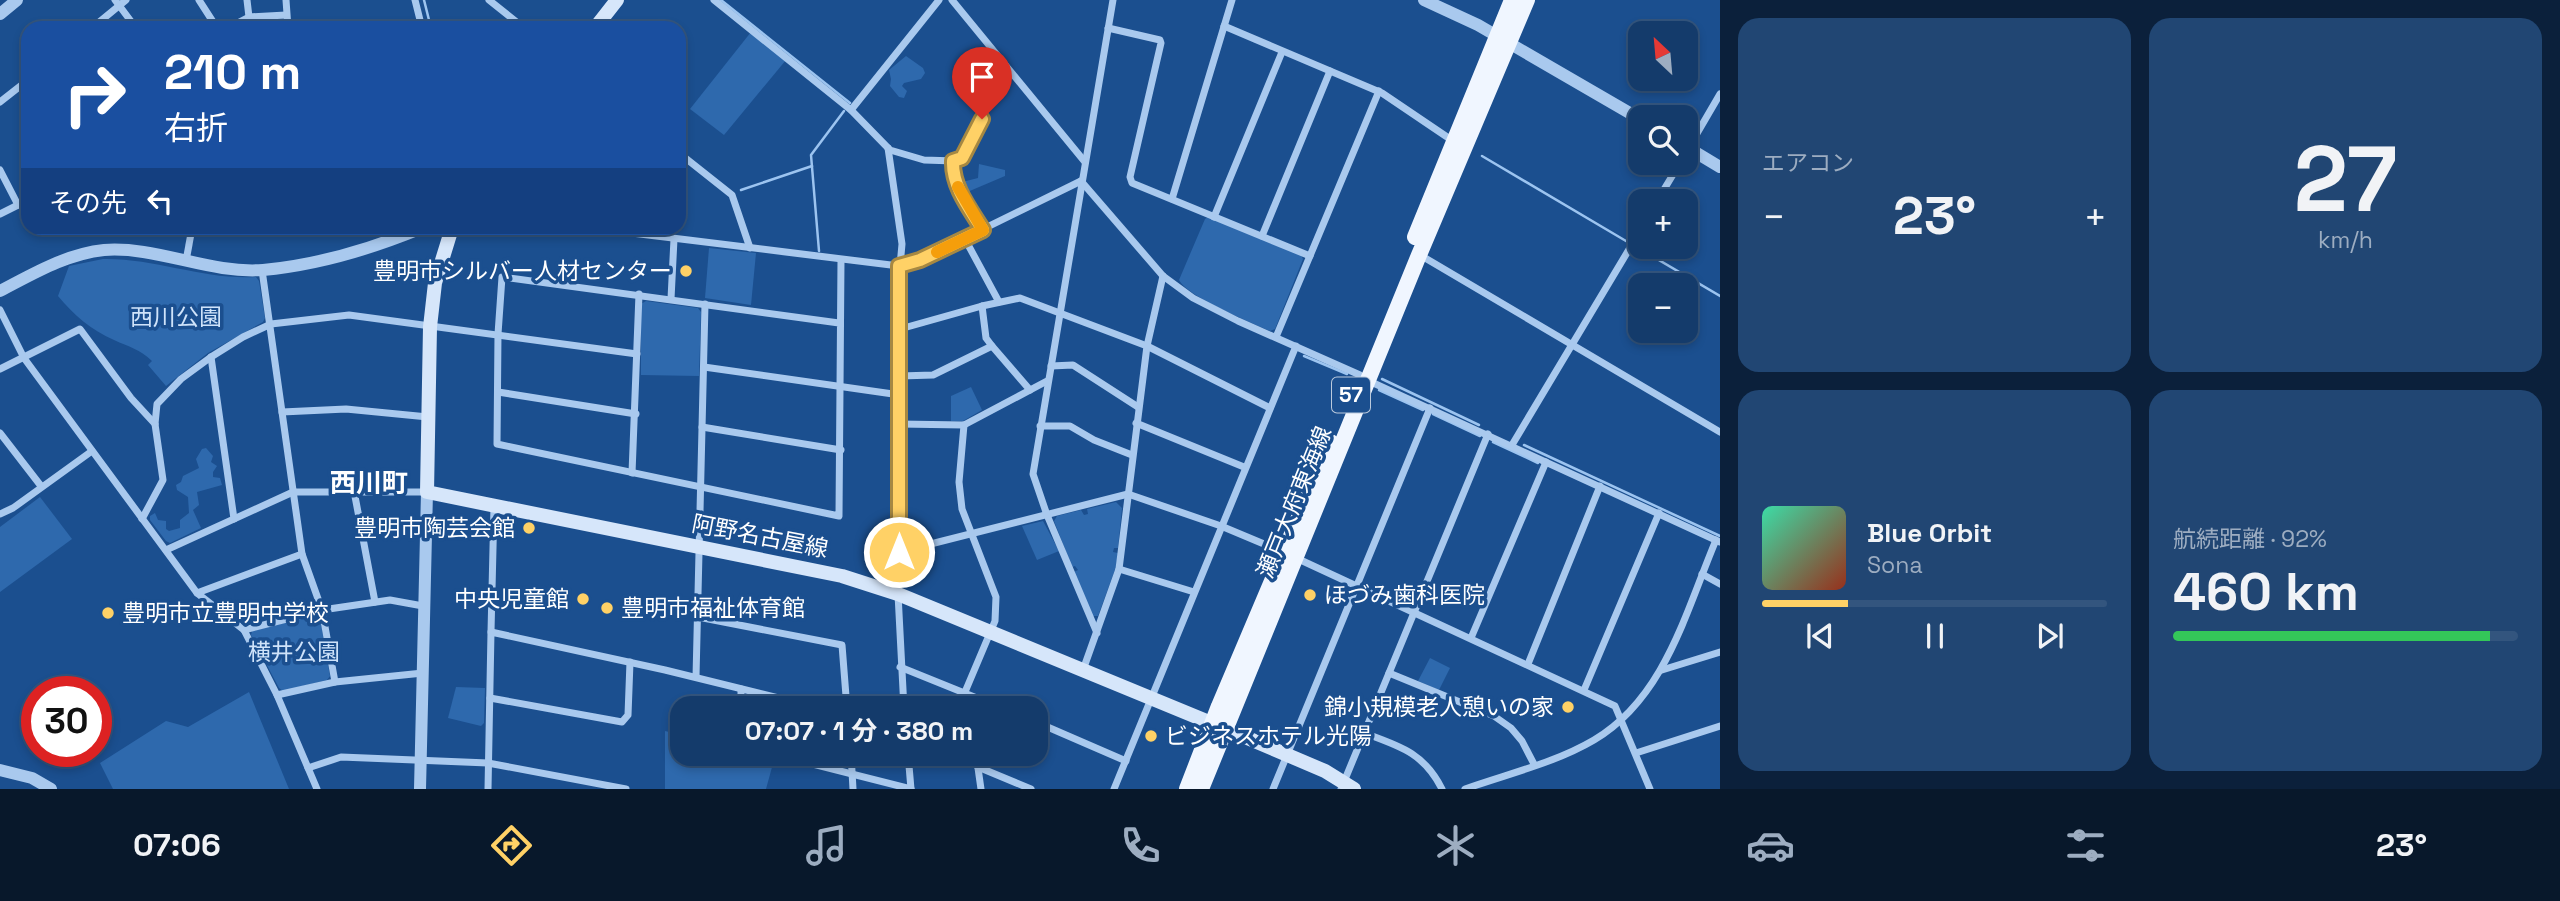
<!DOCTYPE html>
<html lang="ja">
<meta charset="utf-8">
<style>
:root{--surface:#143b6b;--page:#214673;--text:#f1f3f6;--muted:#9dadc1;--line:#33557e;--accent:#ffd166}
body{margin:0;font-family:"Space Grotesk","Noto Sans JP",sans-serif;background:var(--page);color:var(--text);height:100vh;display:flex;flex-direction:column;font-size:26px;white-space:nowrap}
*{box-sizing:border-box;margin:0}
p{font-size:23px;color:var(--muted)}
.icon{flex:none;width:38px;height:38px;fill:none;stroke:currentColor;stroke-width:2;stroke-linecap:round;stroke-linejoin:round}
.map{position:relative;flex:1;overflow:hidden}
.sheet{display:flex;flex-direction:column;gap:18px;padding:18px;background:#0b203b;width:840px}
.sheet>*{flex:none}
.hud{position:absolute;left:21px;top:21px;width:665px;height:214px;border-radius:21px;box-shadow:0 4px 10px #0003,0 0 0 2px var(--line);background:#1a4fa0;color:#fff;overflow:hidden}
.needle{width:46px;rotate:334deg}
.buttons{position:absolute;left:1628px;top:21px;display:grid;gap:14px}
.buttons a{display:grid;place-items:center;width:70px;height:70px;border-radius:14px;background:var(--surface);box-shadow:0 4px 10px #0003,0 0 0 2px var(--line);font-size:35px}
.speed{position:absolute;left:21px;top:676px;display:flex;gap:14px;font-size:35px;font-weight:700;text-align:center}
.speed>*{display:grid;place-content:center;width:91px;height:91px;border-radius:50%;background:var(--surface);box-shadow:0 4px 10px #0003,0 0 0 2px var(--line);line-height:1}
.speed .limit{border:10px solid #d22;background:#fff;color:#111}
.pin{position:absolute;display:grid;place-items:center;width:60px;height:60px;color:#fff;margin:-72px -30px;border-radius:50% 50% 50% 0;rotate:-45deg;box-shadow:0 0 7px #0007}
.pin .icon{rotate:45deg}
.me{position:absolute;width:77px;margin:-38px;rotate:0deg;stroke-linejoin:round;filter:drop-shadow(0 0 5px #0008)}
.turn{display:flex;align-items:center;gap:24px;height:147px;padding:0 28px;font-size:32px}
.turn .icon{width:91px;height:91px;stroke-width:2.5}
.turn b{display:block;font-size:49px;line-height:60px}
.then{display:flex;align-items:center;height:66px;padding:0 28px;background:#0003;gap:14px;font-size:26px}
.big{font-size:52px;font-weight:700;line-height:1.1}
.sheet .tile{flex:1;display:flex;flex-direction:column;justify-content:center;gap:10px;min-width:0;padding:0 24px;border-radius:21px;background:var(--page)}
.sheet .dial{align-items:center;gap:0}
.dial b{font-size:91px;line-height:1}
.song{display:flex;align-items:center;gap:21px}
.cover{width:84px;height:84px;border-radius:10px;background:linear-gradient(135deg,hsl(160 70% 55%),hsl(10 70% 35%))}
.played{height:7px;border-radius:4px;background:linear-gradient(90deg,var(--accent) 25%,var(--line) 25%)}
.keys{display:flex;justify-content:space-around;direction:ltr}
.heat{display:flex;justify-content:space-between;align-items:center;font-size:38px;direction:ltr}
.charge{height:10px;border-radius:5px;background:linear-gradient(90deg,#34c759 92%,var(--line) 0)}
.sheet .tiles{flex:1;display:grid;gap:18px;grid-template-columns:repeat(2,1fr)}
.trip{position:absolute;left:670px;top:696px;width:378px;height:70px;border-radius:21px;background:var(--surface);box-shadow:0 4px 10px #0003,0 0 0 2px var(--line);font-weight:700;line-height:70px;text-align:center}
.tab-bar{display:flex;height:112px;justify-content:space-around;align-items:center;background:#08182b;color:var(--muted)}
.tab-bar .icon{width:49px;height:49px}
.tab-bar .active{color:var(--accent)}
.tab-bar b{font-size:32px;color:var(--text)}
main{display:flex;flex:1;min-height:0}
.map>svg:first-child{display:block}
.green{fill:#2e69ad}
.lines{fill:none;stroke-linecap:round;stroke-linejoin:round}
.stream{stroke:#9cc4f0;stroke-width:2.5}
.minor{stroke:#a9c9ee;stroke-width:7}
.tertiary{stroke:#a9c9ee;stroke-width:12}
.secondary{stroke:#d6e6fa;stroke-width:14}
.primary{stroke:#f0f6ff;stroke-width:16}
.route-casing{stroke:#a68842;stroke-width:18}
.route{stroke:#ffd166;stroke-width:12}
.slow{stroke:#f59e0b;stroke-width:12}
.poi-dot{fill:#ffd166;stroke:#1b4f8f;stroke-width:2.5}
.labels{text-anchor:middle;stroke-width:7;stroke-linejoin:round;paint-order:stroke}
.shield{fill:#1b4f8f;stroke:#bbcadd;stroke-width:2}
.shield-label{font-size:21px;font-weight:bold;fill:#fff}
.poi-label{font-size:23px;fill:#fff;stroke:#1b4f8f;text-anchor:end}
.park-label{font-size:23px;fill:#cfe3fa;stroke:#1b4f8f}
.street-label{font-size:23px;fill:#fff;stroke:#1b4f8f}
.quarter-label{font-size:26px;font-weight:bold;fill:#fff;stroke:#1b4f8f}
</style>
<main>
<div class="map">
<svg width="1720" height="789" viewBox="0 0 1720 789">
<rect width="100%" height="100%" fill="#1b4f8f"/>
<g class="green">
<polygon points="751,32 786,60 724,135 690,109"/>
<polygon points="906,56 923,68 925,73 921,79 904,83 902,86 907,91 904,98 899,97 890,86 891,79 889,70"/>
<polygon points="979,164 1005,170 1005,176 965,193 958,183 978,178"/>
<path d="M1208 217 1301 255 1303 259 1275 329 1270 331C1250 322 1188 297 1179 280L1205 219Z"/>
<polygon points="709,248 756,253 751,305 705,298"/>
<path d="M103 259C155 258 204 280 256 277L259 281 265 318 263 322 208 353 166 386 148 365 152 361C140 349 129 347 114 340 91 330 74 315 58 296L69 266Z"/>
<polygon points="646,301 698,308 701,312 699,376 641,375 641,304"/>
<polygon points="971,387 982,410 963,421 951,421 951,396"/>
<polygon points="206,448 213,456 211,462 217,466 213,472 213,477 220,478 222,485 197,492 199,505 193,510 201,528 170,543 166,541 150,520 150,516 155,513 158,520 166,521 166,529 169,531 180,528 180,520 189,513 188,497 177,490 176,485 181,482 183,476 199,468 196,459 202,449"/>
<polygon points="40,497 72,539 0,592 0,527"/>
<polygon points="1116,502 1122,508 1118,548 1114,548 1113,552 1118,553 1116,567 1098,616 1092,616 1074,572 1078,570 1075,566 1072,567 1054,521 1057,516 1081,510 1084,515 1088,514 1087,509"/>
<polygon points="1043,521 1059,551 1037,560 1022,526"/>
<polygon points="316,615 320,618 330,676 327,680 283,691 279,688 251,635 252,631"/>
<polygon points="1430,658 1450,668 1439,690 1418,681"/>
<polygon points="456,687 485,688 484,723 481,726 448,718"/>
<polygon points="249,692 289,789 113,789 100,763 166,721 188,727"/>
<polygon points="665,731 682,735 682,754 753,754 774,760 766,789 665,789"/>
</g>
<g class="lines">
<g class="stream">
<polyline points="424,0 431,28"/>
<polyline points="721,0 850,103"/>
<polyline points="1482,156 1626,241"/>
<polyline points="741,190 812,166"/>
<polyline points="1635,246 1720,296"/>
<polyline points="819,251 811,155 844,111"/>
<polyline points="1304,356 1347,374"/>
<polyline points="1382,379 1479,425"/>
<polyline points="1379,390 1423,410"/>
<polyline points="1433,414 1480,436"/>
<polyline points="1493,442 1538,463"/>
<polyline points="1524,445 1720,536"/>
</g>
<g class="minor">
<polyline points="115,0 136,28"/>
<polyline points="199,0 217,28"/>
<polyline points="247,0 249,17"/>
<polyline points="286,0 288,28"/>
<polyline points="415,0 422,28"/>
<polyline points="489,0 524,28"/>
<polyline points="714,0 851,110 890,150 924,160 955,161 963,158 1004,66"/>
<polyline points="952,0 1085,162"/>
<polyline points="1224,26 1382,93 1453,141"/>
<polyline points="92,28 126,0"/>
<polyline points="228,28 249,17 286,15"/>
<polyline points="1108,28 1160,40 1161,43 1130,177 1132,183 1310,256"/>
<polyline points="0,102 28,80"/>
<polyline points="851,110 939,0"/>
<polyline points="888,148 902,244 900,266"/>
<polyline points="679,153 732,195 750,248"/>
<polyline points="1685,154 1720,94"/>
<polyline points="953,161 953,177 983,230"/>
<polyline points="0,170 18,205"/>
<polyline points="1081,181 1163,276 1193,298 1238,321 1360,375"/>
<polyline points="1172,199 1232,0"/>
<polyline points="1657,201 1680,163"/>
<polyline points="0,214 28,200"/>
<polyline points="1214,217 1282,52"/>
<polyline points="591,228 899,266 920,260 1081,181"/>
<polyline points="1262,236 1330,71"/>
<polyline points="965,239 999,302"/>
<polyline points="1420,255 1720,432"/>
<polyline points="186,261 192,228"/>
<polyline points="899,266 898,594 904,709"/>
<polyline points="262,270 302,554 322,610 335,682"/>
<polyline points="671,299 674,239"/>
<polyline points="0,310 24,358 197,593 244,630 277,695 317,789"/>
<polyline points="839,323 502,277 498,334 497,444 839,516 841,260"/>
<polyline points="900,329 982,306 1020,298 1147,346 1270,408"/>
<polyline points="1276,337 1379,91"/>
<polyline points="992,346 1030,390"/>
<polyline points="211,357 234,519"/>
<polyline points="1051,366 1073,365 1138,407"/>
<polyline points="704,367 900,395"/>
<polyline points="0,369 80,329 131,398 155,424"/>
<polyline points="900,376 933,375 992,346 986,338 982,306"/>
<polyline points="1369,381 1720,542"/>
<polyline points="498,392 636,414"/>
<polyline points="282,412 346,409 428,417"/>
<polyline points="1136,423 1244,467"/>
<polyline points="899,424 964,425 1047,381"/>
<polyline points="964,425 959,482 962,509 996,597 995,621 965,692 968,709"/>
<polyline points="1040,426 1070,426 1094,440 1132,455"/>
<polyline points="702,427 841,450"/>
<polyline points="0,433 41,486"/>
<polyline points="1512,445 1640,231"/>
<polyline points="632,473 639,294"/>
<polyline points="354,491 375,602"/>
<polyline points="0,514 13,508 92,451"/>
<polyline points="142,519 163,480 155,424 157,404 181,379 211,357 243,337 271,324 349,315 637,354"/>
<polyline points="166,550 293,492 427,492"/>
<polyline points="899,552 1128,494 1221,526 1283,552"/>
<polyline points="1294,557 1615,706 1650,789"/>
<polyline points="1119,569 1194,592"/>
<polyline points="1702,574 1720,584"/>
<polyline points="197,593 302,554"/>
<polyline points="698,617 842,645 847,709"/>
<polyline points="244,630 322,610 390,600 423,606"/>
<polyline points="491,632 494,506"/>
<polyline points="1097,633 1047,515 1033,474 1113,0"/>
<polyline points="1471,638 1546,462"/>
<polyline points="1528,664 1600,486"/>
<polyline points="900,667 1004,709"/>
<polyline points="1083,670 1119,569 1147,346 1163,276"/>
<polyline points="1662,670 1720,652"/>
<polyline points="1389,673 1494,716 1511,728 1522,741 1534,764"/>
<polyline points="696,677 705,304"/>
<polyline points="1584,690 1659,513"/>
<polyline points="277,695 335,682 423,673"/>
<polyline points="490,698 622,722 628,715 630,662"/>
<polyline points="741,709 741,689"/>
<polyline points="1036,722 1126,761"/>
<path d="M1364 733C1400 746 1424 753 1442 789"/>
<polyline points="1636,753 1720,726"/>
<polyline points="773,754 911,789"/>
<polyline points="851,754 853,789"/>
<polyline points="908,754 911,789"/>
<polyline points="976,754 981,789"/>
<polyline points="978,767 1031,789"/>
<polyline points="308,768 341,757 488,763 626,789"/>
<polyline points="488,789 491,632 665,670 823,709"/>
<polyline points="1114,789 1296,346"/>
<polyline points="1273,789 1430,408"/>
<polyline points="1341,789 1488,434"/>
<path d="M1465 789C1507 774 1555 763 1594 740 1665 698 1686 611 1716 540"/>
</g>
<g class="tertiary">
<polyline points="1424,0 1478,25 1640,119"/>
<polyline points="0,14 17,0"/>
<polyline points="1685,146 1720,167"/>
<path d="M0 291C33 274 66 254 104 250 157 246 209 274 263 270 318 265 371 249 422 228"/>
<polyline points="0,770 32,778 51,789"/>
<polyline points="420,789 427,492"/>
</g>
<g class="secondary">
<polyline points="595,28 617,0"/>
<polyline points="452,228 435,283 430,327 427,492 842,576 898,594 1238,734 1325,771 1354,789"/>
</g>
<g class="primary">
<polyline points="1415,237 1512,0"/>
<polyline points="1187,789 1219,706 1331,442"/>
<polyline points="1201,789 1419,255 1527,0"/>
</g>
</g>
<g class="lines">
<g class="route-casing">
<path id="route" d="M899 552V266L920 260 983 230C970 209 952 187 953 161L962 158 982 119"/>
</g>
<use href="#route" class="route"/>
<polyline class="slow" points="937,252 983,230 958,187"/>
</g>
<g class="poi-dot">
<circle cx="686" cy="271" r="7"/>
<circle cx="529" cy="528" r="7"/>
<circle cx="1310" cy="595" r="7"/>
<circle cx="583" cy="599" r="7"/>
<circle cx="607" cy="608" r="7"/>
<circle cx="108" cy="613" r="7"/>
<circle cx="1568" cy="707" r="7"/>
<circle cx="1151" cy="736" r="7"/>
</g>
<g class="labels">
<rect class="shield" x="1332" y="377.5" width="38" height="35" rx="5"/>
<g class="shield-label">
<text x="1351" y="402">57</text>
</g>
<g class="poi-label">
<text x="672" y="279">豊明市シルバー人材センター</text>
<text x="515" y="536">豊明市陶芸会館</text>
<text x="1324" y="603" text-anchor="start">ほづみ歯科医院</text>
<text x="569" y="607">中央児童館</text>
<text x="621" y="616" text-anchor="start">豊明市福祉体育館</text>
<text x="122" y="621" text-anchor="start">豊明市立豊明中学校</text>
<text x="1554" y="715">錦小規模老人憩いの家</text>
<text x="1165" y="744" text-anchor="start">ビジネスホテル光陽</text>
</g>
<g class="park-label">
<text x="176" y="325">西川公園</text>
<text x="294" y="660">横井公園</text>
</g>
<g class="street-label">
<text transform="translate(1294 502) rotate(-68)" y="8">瀬戸大府東海線</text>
<text transform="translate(760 536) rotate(11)" y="8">阿野名古屋線</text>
</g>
<g class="quarter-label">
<text x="369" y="492">西川町</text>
</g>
</g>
</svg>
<div class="buttons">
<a><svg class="needle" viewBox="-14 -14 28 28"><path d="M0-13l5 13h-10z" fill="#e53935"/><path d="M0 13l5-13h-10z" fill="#9dadc1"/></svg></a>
<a><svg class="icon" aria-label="search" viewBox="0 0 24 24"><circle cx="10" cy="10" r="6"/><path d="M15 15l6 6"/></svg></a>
<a>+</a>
<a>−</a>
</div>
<div class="speed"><div class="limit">30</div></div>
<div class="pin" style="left:982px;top:119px;background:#d93025"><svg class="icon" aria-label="arrive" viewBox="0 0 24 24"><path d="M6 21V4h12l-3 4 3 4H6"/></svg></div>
<svg class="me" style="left:899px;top:552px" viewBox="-20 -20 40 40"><circle r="17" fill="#ffd166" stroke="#fff" stroke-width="3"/><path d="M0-11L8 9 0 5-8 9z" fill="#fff"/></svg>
<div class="trip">07:07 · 1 分 · 380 m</div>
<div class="hud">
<div class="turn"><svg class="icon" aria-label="right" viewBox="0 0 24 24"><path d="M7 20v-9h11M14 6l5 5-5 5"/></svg><div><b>210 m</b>右折</div></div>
<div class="then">その先<svg class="icon" aria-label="left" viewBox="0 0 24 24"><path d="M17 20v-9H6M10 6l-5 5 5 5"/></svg></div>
</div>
</div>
<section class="sheet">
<div class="tiles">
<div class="tile"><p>エアコン</p>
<div class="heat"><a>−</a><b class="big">23°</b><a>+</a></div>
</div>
<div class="tile dial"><b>27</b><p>km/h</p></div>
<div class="tile">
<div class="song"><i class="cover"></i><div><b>Blue Orbit</b><p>Sona</p></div></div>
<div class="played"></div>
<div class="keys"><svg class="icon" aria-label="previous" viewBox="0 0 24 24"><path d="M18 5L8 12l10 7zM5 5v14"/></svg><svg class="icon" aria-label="pause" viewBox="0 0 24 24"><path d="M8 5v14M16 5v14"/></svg><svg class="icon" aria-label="next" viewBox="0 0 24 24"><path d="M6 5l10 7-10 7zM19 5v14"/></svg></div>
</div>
<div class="tile"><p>航続距離 · 92%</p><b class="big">460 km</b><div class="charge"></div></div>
</div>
</section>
</main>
<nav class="tab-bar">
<b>07:06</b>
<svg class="icon active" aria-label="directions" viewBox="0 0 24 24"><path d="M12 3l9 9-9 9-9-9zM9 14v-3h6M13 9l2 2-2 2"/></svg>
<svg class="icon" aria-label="music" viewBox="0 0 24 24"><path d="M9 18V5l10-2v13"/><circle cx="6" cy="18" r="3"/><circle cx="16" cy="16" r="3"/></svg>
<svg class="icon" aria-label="phone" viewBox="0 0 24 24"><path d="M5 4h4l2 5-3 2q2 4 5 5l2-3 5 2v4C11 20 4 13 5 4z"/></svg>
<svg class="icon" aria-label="climate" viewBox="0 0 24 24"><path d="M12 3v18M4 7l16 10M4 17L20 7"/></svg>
<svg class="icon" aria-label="car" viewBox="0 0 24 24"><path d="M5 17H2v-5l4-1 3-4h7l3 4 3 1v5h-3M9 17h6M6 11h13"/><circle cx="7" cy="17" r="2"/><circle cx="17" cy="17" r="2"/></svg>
<svg class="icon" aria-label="filters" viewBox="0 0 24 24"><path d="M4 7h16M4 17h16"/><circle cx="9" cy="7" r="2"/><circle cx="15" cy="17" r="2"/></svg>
<b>23°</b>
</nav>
